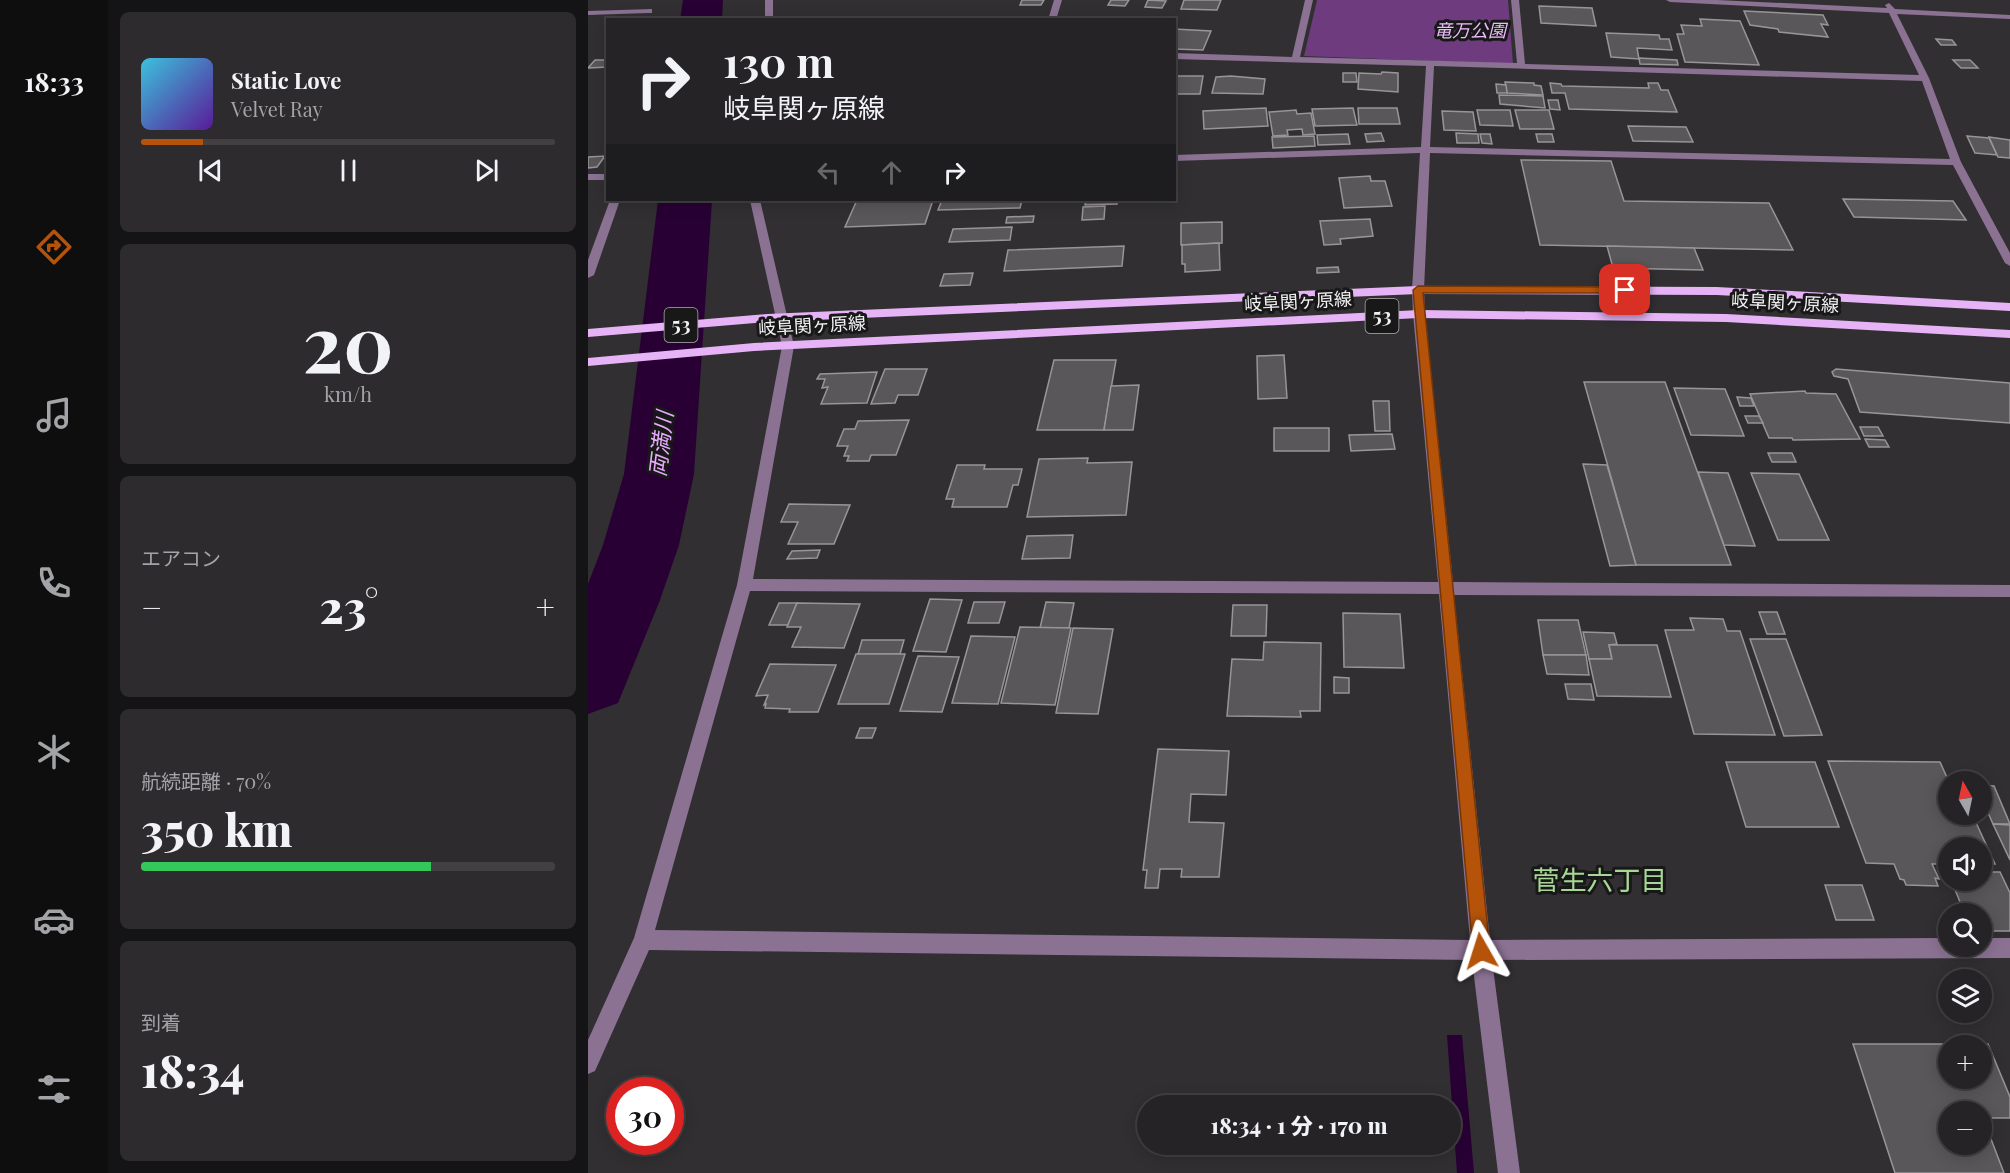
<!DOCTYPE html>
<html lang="ja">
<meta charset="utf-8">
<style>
:root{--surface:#252326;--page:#2d2b2e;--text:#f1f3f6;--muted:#a3a4a7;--line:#424043;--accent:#b45309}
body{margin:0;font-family:"Playfair Display","Noto Sans JP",serif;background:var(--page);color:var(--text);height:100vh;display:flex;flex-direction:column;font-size:22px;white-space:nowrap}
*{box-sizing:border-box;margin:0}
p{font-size:20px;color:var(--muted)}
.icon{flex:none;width:33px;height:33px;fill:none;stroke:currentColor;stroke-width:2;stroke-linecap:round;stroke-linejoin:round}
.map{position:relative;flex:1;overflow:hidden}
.side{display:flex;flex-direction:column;gap:12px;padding:12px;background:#141315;width:480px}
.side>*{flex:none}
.guide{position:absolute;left:18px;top:18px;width:570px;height:183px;border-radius:0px;box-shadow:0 3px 15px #0003,0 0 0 2px var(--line);background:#252326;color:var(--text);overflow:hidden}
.needle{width:39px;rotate:351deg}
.controls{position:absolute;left:1350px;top:771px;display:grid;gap:12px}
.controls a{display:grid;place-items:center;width:54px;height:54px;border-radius:50%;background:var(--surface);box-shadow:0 3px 15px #0003,0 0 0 2px var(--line);font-size:30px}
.speed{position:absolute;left:18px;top:1077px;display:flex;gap:12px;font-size:30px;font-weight:700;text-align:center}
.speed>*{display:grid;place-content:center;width:78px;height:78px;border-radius:50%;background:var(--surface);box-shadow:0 3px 15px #0003,0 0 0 2px var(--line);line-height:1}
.speed .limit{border:9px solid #d22;background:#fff;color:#111}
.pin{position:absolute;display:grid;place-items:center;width:51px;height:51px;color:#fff;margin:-26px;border-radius:12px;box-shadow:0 3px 9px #0006}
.me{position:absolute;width:66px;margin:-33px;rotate:354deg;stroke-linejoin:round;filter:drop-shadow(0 0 4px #0008)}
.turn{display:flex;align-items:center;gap:21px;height:126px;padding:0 18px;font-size:27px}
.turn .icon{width:78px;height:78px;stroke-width:2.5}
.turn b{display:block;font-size:42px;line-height:51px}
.lanes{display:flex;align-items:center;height:57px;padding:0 18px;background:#0003;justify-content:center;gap:30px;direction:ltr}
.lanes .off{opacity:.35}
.big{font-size:45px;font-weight:800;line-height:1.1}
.side .tile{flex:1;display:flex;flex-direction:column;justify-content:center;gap:9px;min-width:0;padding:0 21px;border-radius:9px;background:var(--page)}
.side .dial{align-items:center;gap:0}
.dial b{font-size:78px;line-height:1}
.song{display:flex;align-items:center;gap:18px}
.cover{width:72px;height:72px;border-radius:9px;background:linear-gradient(135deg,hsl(190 70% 55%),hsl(270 70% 35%))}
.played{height:6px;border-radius:3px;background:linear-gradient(90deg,var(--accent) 15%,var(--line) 15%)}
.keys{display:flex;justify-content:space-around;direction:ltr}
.heat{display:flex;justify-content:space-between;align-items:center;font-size:33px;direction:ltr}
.charge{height:9px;border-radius:4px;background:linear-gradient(90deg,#34c759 70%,var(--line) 0)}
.trip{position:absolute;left:549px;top:1095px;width:324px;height:60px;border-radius:30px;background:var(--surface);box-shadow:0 3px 15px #0003,0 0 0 2px var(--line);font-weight:800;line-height:60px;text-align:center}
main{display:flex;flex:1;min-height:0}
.tabs{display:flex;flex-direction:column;width:108px;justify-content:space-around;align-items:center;background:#0f0e0f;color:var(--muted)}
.tabs .icon{width:42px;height:42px}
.tabs .on{color:var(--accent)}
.tabs b{font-size:27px;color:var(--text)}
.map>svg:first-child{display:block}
.green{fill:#6e3b7e}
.water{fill:#280034}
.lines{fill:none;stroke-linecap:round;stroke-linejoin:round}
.river{fill:#280034;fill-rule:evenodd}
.building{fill:#5a575a;stroke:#989599;stroke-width:1.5;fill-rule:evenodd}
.minor{fill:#8b7293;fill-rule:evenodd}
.major{fill:#e6b3f7;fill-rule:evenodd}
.route{fill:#b45309;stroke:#753606;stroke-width:1.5}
.labels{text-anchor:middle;stroke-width:6;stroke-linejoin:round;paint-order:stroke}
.far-park-label{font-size:18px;font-style:italic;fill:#e9bcf8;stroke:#191819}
.far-street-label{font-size:18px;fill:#f1f0f2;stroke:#191819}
.shield{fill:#191819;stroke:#b0afb1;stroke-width:1.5}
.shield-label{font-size:20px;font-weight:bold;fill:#f1f0f2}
.water-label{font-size:22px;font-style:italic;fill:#e5aaf9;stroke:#191819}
.near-neighbourhood-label{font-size:27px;fill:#a7d696;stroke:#191819}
</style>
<main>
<nav class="tabs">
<b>18:33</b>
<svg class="icon on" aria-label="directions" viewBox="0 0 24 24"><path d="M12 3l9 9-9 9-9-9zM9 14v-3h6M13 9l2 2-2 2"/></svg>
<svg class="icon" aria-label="music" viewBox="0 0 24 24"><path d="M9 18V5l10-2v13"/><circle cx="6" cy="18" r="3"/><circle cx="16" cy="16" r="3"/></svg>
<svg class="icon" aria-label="phone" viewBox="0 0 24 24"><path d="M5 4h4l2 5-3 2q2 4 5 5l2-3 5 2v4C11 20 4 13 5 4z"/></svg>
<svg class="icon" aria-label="climate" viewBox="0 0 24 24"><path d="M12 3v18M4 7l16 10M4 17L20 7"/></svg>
<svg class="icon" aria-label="car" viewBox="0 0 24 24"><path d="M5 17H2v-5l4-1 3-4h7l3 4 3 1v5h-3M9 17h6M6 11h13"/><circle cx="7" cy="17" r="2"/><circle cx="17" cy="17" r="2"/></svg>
<svg class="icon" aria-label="filters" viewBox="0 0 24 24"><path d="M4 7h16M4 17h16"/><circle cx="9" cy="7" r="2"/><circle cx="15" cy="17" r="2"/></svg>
</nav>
<section class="side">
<div class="tile">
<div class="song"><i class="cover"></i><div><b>Static Love</b><p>Velvet Ray</p></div></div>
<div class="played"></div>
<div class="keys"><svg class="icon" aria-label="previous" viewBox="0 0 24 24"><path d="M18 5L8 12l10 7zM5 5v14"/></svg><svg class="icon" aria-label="pause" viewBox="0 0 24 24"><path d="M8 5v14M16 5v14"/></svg><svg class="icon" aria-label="next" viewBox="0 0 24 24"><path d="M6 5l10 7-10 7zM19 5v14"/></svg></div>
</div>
<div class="tile dial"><b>20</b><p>km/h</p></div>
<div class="tile"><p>エアコン</p>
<div class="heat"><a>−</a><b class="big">23°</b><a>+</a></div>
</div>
<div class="tile"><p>航続距離 · 70%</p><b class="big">350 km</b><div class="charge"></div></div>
<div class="tile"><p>到着</p><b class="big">18:34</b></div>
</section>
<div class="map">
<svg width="1422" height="1173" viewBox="0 0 1422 1173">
<rect width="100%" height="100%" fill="#312f32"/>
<polygon class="green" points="729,0 920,0 925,64 716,56"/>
<g class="water">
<polygon points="91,375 87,457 73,511 0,695 0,656 44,553 61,474 71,386 65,376"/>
<polygon points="859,1035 874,1035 886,1173 869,1173"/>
</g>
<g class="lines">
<g class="river">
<polygon points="95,0 135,0 134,20 92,20"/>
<polygon points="70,200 124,200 106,474 91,545 72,600 30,703 0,714 0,584 15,545 36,474"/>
</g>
</g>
<g class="building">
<polygon points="434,0 456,0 453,5 432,5"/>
<polygon points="523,0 541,0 537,6 520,5"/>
<polygon points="560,0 578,1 574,8 557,7"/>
<polygon points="596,0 633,0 629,10 593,9"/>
<polygon points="951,6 1004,8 1008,26 953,23"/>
<polygon points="1156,11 1235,15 1240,25 1233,24 1240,37 1191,32 1190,29 1162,25"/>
<polygon points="1112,19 1152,21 1171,65 1097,62 1089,34 1096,34 1093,25 1114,26"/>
<polygon points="586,29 623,31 615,50 586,49"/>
<polygon points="1018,33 1071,35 1072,39 1081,39 1084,50 1049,48 1051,59 1023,57"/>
<polygon points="1348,39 1364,40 1368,45 1353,45"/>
<polygon points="1051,58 1089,60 1090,65 1052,64"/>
<polygon points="7,60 20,60 20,67 0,68"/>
<polygon points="1365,60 1382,60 1390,68 1373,68"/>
<polygon points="794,72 810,73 810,92 770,89 771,73 793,74"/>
<polygon points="755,73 768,73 769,82 755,82"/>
<polygon points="586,76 615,76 612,94 586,94"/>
<polygon points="643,76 677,79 675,94 624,93 628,77"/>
<polygon points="917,82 946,83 946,85 953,86 955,95 919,93"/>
<polygon points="962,83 973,84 974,86 1061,88 1060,83 1070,83 1073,90 1080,90 1089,112 981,109 977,93 964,93"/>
<polygon points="908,84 918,85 919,93 909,93"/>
<polygon points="911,95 955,96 957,108 912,104"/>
<polygon points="960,100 970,100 972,110 962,109"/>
<polygon points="678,108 680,126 616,129 615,111"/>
<polygon points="765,108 769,125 727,126 724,109"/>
<polygon points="770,108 809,108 812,124 771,124"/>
<polygon points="708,110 709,114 723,113 727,134 715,135 714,129 699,130 700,135 685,136 681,112"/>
<polygon points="889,110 922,110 925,126 892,125"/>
<polygon points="927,110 961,110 966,129 932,129"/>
<polygon points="854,111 885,112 888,131 856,130"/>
<polygon points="1040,126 1098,127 1105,142 1045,141"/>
<polygon points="793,133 796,141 779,142 777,134"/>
<polygon points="868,133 890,134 891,143 869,143"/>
<polygon points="760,134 762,144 730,145 729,135"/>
<polygon points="892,134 902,134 904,144 894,143"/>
<polygon points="948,134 964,134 966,142 950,142"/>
<polygon points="726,136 727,146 685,148 684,137"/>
<polygon points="1379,136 1401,138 1409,155 1387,153"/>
<polygon points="1401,137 1422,140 1422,158 1410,157"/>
<polygon points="17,156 9,167 0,168 0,157"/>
<polygon points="933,160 1023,161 1036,201 1181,203 1205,250 952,245"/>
<polygon points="782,176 783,181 797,181 804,206 756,208 751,178"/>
<polygon points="1255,199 1365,201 1378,220 1266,217"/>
<polygon points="269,200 345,200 337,224 257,227"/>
<polygon points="354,200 434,200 432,208 350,210"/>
<polygon points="498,200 537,200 529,201 529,204 497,205"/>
<polygon points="517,206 516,219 494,220 495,207"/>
<polygon points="446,216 445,222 418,223 419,217"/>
<polygon points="782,219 785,236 752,239 753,244 736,245 732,221"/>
<polygon points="634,222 634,243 593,245 593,223"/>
<polygon points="424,227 422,240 361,242 365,229"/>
<polygon points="631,243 632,270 597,272 597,264 594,264 594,245"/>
<polygon points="536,246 534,266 416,271 420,250"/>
<polygon points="1019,246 1106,248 1115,270 1025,268"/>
<polygon points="750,267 751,272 729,273 729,268"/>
<polygon points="385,273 382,285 352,286 356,274"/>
<polygon points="696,355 699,398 670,399 669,356"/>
<polygon points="466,360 528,360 516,430 449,430"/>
<polygon points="297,369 339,369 330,395 310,395 307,403 283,404"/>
<polygon points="1248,369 1422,383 1422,423 1272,412 1260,379 1246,376 1244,372"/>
<polygon points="289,372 279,403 233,404 240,387 234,388 237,379 229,379 232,374"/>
<polygon points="996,382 1077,382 1143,565 1048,565"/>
<polygon points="551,385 545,430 516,430 523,386"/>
<polygon points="1086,388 1137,389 1156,436 1103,435"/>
<polygon points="1217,391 1218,393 1248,394 1272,439 1205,440 1204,438 1181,438 1162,394"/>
<polygon points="1149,397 1163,398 1166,406 1152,406"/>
<polygon points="785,401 801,401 802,431 787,431"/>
<polygon points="1157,416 1171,416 1175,423 1160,423"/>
<polygon points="321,420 308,455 283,455 281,461 259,461 261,456 256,456 260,446 249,446 256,429 267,429 270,421"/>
<polygon points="1272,427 1290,427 1295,436 1276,436"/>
<rect x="686" y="428" width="55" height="23"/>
<polygon points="804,434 807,449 763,451 761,435"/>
<polygon points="1277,439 1297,440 1301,447 1281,447"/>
<polygon points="1180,453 1204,453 1208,462 1184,462"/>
<polygon points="500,458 499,463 544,462 538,515 439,517 451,459"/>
<polygon points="995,464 1019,465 1048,565 1022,566"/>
<polygon points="369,465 397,465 396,469 434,469 430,485 425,485 419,507 364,507 366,499 358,499"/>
<polygon points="1110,472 1140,473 1167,546 1136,545"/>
<polygon points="1163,473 1211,474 1241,540 1190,540"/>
<polygon points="201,504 262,505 246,544 200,544 210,522 193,522"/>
<polygon points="485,535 482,558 434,559 439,536"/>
<polygon points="232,550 229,558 199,559 204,551"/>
<polygon points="342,599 374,600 358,652 325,651"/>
<polygon points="386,602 417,602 411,623 380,623"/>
<polygon points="458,602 486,603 481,628 452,628"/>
<polygon points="191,603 209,603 200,625 181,625"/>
<polygon points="209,603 272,604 256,648 204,647 213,627 199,627"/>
<polygon points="645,605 679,605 678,636 643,636"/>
<polygon points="1171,612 1189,612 1197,634 1179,634"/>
<polygon points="755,613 812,614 816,668 756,667"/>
<polygon points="1102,618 1135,619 1139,631 1152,631 1187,735 1106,734 1077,630 1106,630"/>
<polygon points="950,620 990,620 998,655 955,655"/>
<polygon points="432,627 483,628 467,705 413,703"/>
<polygon points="485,628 525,629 510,714 468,713"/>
<polygon points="995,632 1026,633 1029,644 1021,645 1024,659 1001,659"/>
<polygon points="383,636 427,637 410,704 364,703"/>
<polygon points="1162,639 1198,639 1234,735 1196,736"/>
<polygon points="274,640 316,640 312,654 270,654"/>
<polygon points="676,642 733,643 732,711 712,711 713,717 639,716 644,659 675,660"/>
<polygon points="1021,645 1069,645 1083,697 1009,696 1001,659 1024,659"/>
<polygon points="268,654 317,654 301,704 250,704"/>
<polygon points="955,655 998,655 1001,675 959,674"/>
<polygon points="330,656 371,657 354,712 312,711"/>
<polygon points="182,664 248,665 230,712 201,712 202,709 177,708 178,704 176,705 180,695 168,696"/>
<polygon points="746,677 761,678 761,693 746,693"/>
<polygon points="977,684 1003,684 1006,700 980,699"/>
<polygon points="272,728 288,728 284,738 268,738"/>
<polygon points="570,749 641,751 638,795 603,794 601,822 636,823 631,877 593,877 594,869 572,869 570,888 557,888 559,870 555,870"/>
<polygon points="1240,761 1352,762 1361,782 1360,814 1384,814 1407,864 1394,864 1394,848 1360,848 1360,864 1344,864 1351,879 1347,878 1350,886 1318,885 1316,880 1312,879 1306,864 1278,863"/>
<polygon points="1138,762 1227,762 1251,827 1158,827"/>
<polygon points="1394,785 1406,786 1422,824 1405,824 1394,799"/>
<polygon points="1405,824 1422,825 1422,860"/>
<polygon points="1394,872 1412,872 1422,893 1422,931 1394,931 1394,914 1377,914 1363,880 1394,880"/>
<polygon points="1237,885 1274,885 1286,920 1248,920"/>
<path d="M1265 1044H1400L1422 1097V1118H1395L1416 1173H1307ZM1360 1046H1394V1078H1360ZM1360 1112H1394V1144H1360Z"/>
</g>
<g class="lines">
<g class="minor">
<rect x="177" y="0" width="8" height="20"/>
<polygon points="466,0 474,0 468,20 460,20"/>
<path d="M717 0H725L712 57 929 63 923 0H931L937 64 1331 75 1301 13 1082 2 1078 0H1129L1299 8 1297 5 1301 3 1307 9 1422 15V19L1309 14 1341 78 1373 162 1422 253V266L1417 263 1365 165 842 153 836 290 837 314 865 582 1422 585V597L866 595 902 940 1360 938V946H1394V938H1422V958L904 960 932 1173H910L884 960 61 950 7 1071 0 1074V1040L46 938 149 585 194 346 162 200H172L206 346 165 579 850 582 825 314 824 290 832 153 586 161V155L833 147 838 66 586 59V53L704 57ZM846 66 1334 81 1362 159 842 147ZM162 591 851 594 882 940 67 930Z"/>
<polygon points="64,9 64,13 61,13 0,15 0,11"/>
<rect x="0" y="174" width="20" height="6"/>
<polygon points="22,200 32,200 6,275 0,278 0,260"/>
</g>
<g class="major">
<polygon points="830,286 1129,287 1422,303 1422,311 1129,295 830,294 179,322 0,337 0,329 179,314"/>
<polygon points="831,310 1138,314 1422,330 1422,338 1138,322 831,318 166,351 0,366 0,358 166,343"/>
</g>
</g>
<polygon class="route" points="830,286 1037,287 1042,290 1037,293 835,293 902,951 900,957 893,959 887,957 885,951 825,290"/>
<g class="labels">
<g class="far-park-label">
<text x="882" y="37">竜万公園</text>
</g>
<g class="far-street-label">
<text transform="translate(710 302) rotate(-3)" y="6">岐阜関ヶ原線</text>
<text transform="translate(1197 303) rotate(3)" y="6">岐阜関ヶ原線</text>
<text transform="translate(224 326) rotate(-3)" y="6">岐阜関ヶ原線</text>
</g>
<g class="shield">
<rect x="777.5" y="299" width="33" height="34" rx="4.5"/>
<rect x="76.5" y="308" width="33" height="34" rx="4.5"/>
</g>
<g class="shield-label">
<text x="794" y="323">53</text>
<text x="93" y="332">53</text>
</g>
<g class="water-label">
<text transform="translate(73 444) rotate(-83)" y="8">両満川</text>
</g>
<g class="near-neighbourhood-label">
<text x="1012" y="890">菅生六丁目</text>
</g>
</g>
</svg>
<div class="controls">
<a><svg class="needle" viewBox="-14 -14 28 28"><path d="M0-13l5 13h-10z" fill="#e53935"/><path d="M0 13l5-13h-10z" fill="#a3a4a7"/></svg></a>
<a><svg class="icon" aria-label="sound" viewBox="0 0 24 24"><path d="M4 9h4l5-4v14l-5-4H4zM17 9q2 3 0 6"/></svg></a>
<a><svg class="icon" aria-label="search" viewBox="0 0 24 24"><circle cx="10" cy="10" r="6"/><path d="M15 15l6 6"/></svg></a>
<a><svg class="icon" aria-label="layers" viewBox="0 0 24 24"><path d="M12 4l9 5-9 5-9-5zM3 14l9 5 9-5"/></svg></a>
<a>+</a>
<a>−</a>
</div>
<div class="speed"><div class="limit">30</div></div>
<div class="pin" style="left:1037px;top:290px;background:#d93025"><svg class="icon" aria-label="arrive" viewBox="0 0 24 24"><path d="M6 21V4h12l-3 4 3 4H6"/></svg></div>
<svg class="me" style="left:893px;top:951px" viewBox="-20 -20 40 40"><path d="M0-17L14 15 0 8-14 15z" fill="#b45309" stroke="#fff" stroke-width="4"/></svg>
<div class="trip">18:34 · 1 分 · 170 m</div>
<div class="guide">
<div class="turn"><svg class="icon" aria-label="right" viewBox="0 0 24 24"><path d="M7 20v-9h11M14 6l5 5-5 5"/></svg><div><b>130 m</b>岐阜関ヶ原線</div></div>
<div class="lanes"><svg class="icon off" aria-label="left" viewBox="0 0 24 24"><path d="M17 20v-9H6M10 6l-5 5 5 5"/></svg><svg class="icon off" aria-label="ahead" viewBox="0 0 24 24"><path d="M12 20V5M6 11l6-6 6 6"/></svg><svg class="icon" aria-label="right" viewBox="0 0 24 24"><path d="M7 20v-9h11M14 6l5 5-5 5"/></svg></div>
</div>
</div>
</main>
